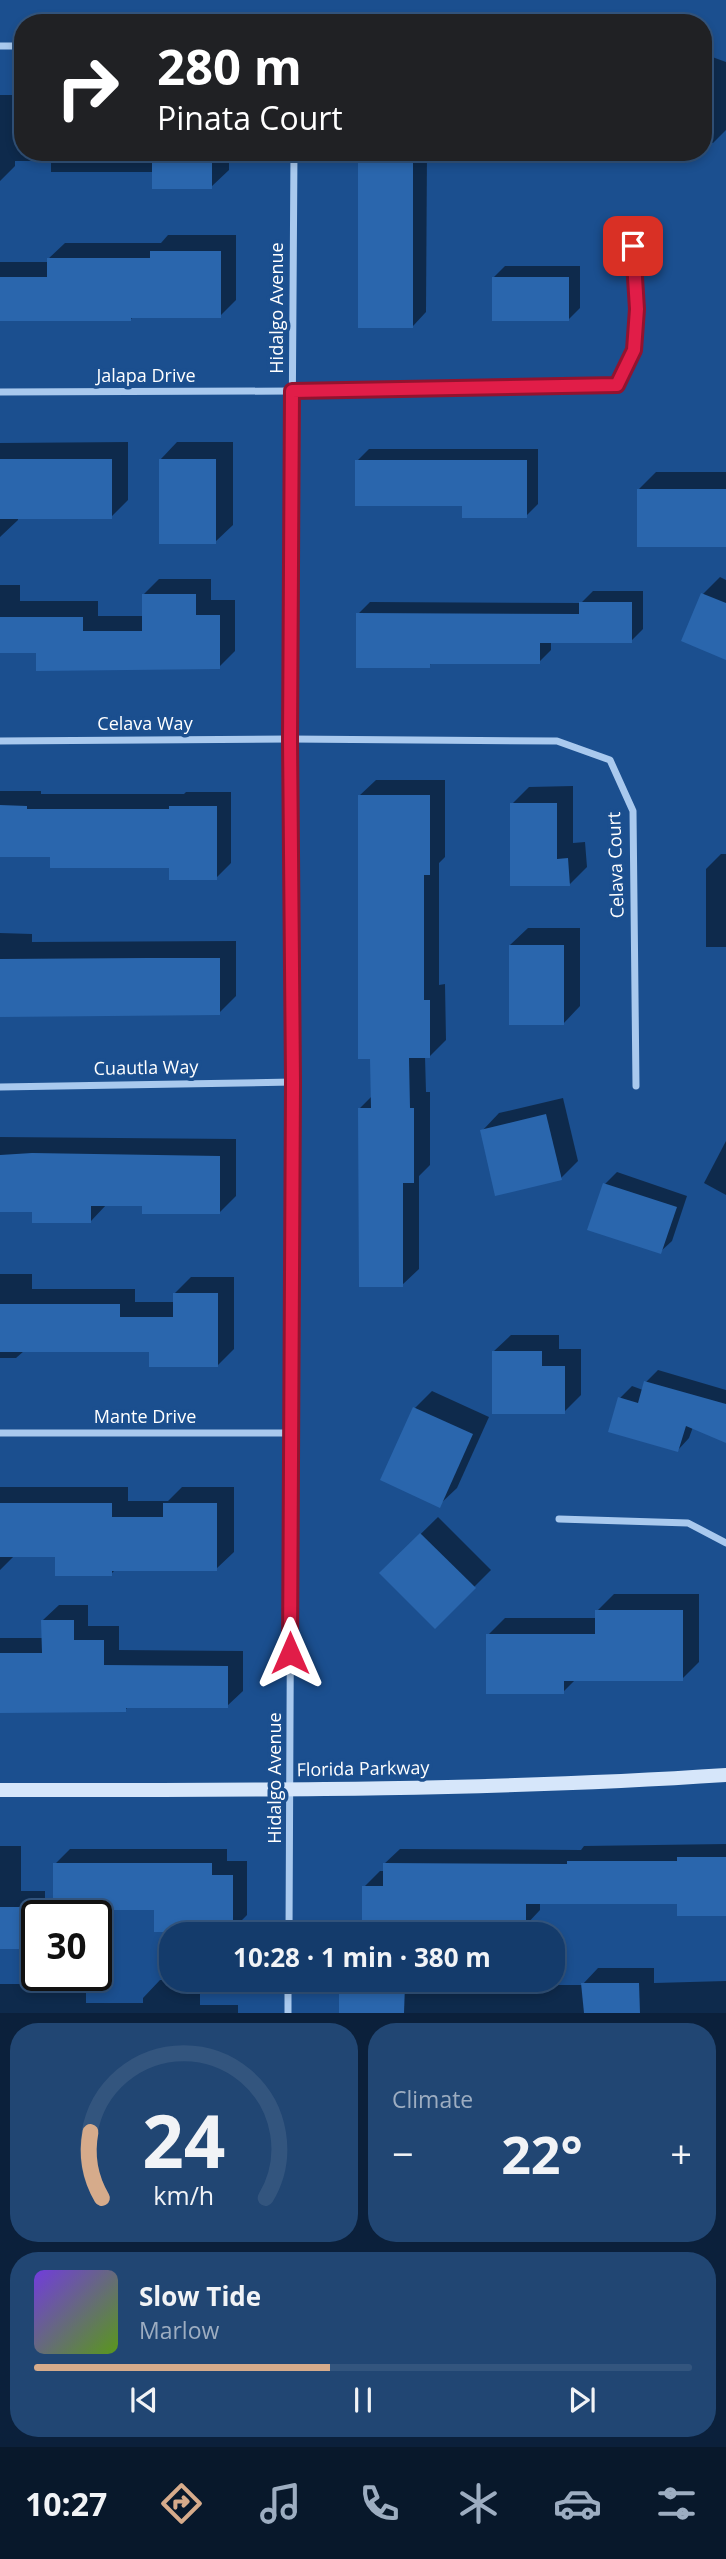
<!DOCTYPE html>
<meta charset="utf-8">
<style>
:root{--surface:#143b6b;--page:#214673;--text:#f1f3f6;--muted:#9dadc1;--line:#33557e;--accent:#d6ab8b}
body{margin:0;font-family:"Open Sans",sans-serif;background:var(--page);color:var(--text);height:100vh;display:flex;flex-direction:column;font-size:26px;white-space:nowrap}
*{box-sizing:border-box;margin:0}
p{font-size:23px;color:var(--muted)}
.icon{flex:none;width:38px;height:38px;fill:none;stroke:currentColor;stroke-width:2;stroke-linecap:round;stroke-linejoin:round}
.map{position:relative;height:2013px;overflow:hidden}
.panel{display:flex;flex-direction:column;gap:10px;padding:10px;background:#0b203b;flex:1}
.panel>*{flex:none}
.guide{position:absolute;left:14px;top:14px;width:698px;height:147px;border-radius:28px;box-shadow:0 4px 10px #0003,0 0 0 2px var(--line);background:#202124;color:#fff;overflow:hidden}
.speed{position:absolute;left:21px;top:1900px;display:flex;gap:14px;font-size:35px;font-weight:700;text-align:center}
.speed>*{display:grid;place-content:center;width:91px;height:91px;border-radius:50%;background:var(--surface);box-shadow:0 4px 10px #0003,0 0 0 2px var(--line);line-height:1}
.speed .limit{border:4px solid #111;border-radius:10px;background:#fff;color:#111}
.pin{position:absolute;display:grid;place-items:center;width:60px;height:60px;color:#fff;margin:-30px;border-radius:14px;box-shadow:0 4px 10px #0006}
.me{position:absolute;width:77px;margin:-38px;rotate:0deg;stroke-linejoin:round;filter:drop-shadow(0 0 5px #0008)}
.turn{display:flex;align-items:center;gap:24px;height:147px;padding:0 28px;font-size:32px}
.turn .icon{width:91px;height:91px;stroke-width:2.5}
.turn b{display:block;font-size:49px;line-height:60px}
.big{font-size:52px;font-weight:700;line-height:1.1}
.panel .tile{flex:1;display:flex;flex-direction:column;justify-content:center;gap:10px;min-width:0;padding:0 24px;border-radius:28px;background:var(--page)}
.panel .dial{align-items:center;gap:0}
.dial svg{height:182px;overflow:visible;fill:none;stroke:var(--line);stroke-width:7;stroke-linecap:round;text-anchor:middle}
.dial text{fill:var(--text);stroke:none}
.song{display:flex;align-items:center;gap:21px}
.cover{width:84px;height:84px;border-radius:10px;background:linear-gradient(135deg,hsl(260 70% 55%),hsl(90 70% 35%))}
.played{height:7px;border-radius:4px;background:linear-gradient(90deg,var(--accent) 45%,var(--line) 45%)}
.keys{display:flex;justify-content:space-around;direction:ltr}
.heat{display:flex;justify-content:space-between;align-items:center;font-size:38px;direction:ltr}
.panel .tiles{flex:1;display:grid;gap:10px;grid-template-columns:1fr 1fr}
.tile:last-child{grid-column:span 2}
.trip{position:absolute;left:159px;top:1922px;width:406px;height:70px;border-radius:28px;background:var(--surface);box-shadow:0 4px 10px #0003,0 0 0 2px var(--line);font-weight:700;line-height:70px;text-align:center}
.menu{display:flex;height:112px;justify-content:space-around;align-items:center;background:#08182b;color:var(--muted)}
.menu .icon{width:49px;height:49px}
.menu .on{color:var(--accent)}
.menu b{font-size:32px;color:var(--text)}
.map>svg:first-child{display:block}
.shadow{fill:#0007}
.building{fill:#2a66ad}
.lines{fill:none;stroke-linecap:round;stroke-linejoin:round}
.street{stroke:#a9c9ee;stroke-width:7}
.secondary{stroke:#d6e6fa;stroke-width:14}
.route-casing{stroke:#92132f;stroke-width:18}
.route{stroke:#e11d48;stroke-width:12}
.labels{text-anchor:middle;stroke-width:7;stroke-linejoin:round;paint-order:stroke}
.street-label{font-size:18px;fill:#fff;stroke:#1b4f8f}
</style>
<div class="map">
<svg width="726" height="2013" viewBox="0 0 726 2013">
<rect width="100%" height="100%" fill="#1b4f8f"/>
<g class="shadow">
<polygon points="374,17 416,17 416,23 369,23"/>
<polygon points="704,54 726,62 726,130 713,143 704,139"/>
<polygon points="0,95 23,95 23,152 229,152 229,170 211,187 154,172 51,172 51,161 15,161 15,166 0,181"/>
<polygon points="360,152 427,152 426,312 413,326"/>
<polygon points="168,235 236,235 236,300 220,316 134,316 130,320 0,319 0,262 48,262 48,259 65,243 161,243"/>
<polygon points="505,266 580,266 580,308 568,320 493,278"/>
<polygon points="128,442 128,500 111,517 18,517 18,520 0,537 0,443"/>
<polygon points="177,442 233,442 233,525 215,542 160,460"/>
<polygon points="369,449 538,449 538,504 526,516 357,461"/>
<polygon points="656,472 726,472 726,544 639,489"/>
<polygon points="720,577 726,580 726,658 703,594"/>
<polygon points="159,579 211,579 211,600 235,600 235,651 219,667 38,652 0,652 0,585 20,585 20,601 98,601 98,616 143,616 143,595"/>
<polygon points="593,591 643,591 643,629 631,641 551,641 551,650 539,662 432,662 429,666 358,614 370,602 581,603"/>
<polygon points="376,780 445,780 445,857 439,863 439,985 445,984 446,1040 430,1056 425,1056 426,1092 430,1092 430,1165 419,1176 419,1269 402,1285 359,1109 373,1095 359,796"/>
<polygon points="573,786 573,843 585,842 587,867 570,884 512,804 529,787"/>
<polygon points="0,791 41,791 41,794 184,794 186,792 231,792 231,863 216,878 171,866 52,855 0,855"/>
<polygon points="721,854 726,854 726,947 706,947 706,869"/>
<polygon points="528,928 580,928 580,1006 563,1024 510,945"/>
<polygon points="0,933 32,934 32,942 236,941 236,996 219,1013 0,1015"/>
<polygon points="563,1098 578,1161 561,1178 482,1131 499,1113"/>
<polygon points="0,1137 236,1139 236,1196 219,1213 143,1204 107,1204 91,1221 34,1211 0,1211"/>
<polygon points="726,1141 726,1195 704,1183"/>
<polygon points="617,1172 687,1196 672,1241 660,1252 590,1229 605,1184"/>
<polygon points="0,1274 32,1274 32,1289 135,1289 135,1302 175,1302 175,1293 191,1277 234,1277 234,1349 218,1365 150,1351 24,1351 16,1358 0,1358"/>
<polygon points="511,1335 559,1335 559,1349 581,1349 581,1395 564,1412 493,1352"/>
<polygon points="658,1370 726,1390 726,1441 693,1427 689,1438 678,1450 620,1398 632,1386 643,1390 646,1382"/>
<polygon points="432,1391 489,1417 457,1488 439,1505 415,1408"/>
<polygon points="0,1487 128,1487 128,1501 168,1501 182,1487 234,1487 234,1552 216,1569 116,1569 111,1574 57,1555 15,1555 0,1570"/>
<polygon points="438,1517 491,1570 435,1626 381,1573"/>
<polygon points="614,1594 699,1594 699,1662 682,1679 576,1679 563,1692 488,1635 505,1618 597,1618 597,1611"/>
<polygon points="59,1605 88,1605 88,1626 119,1626 119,1650 243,1651 243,1691 227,1706 129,1706 125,1710 0,1712 0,1638 43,1638 43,1620"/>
<polygon points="726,1844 726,1914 679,1902 540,1902 540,1910 525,1926 435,1926 435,1934 364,1934 364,1887 380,1871 384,1871 384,1864 400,1849 581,1850 584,1846"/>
<polygon points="0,1846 21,1846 21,1891 45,1891 45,1916 37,1916 37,1939 28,1948 0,1948"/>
<polygon points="70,1849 227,1849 227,1861 247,1861 247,1915 232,1930 155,1908 55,1864"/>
<polygon points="598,1968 654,1968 654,1983 726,1981 726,2013 340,2013 340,1986 347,1979 419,1979 419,1993 463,1993 477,1979 531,1979 531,1985 582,1985"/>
<polygon points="43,1979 86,1979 86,2003 143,2003 143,1998 160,1980 200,1980 200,2005 238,2005 238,2013 0,2013 0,1984 38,1984"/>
</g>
<g class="building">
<rect x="152" y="152" width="60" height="37"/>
<rect x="358" y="152" width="55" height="176"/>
<polygon points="150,251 221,251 221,318 131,318 131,321 0,321 0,277 47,277 47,258 150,258"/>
<rect x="492" y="277" width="77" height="44"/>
<rect x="0" y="459" width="112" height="60"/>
<rect x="159" y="459" width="57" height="85"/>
<polygon points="355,460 527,460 527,518 462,518 462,506 355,506"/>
<rect x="637" y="489" width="89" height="58"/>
<polygon points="701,593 726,603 726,660 681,641"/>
<polygon points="142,594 196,594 196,615 220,615 220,669 36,671 36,653 0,653 0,617 83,617 83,631 142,631"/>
<polygon points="579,602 632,602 632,643 540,643 540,664 430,664 430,668 356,668 356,613 579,614"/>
<polygon points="358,795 430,795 430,875 424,875 424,1000 430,1000 430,1058 409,1058 410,1108 414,1108 414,1183 403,1183 403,1287 359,1287 358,1108 371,1108 370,1059 358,1059"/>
<polygon points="510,803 557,803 557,859 568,858 570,886 510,886"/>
<polygon points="0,805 27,806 27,809 169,809 169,806 217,806 217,880 169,880 169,868 50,868 50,857 0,857"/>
<rect x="509" y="945" width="55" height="80"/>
<polygon points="146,958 220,958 220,1015 0,1017 0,959"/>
<polygon points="546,1114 562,1180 495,1196 480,1130"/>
<polygon points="32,1153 220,1156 220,1214 142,1214 142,1206 91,1206 91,1223 32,1223 32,1212 0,1212 0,1155"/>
<polygon points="603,1183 677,1207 661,1254 587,1230"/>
<polygon points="173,1293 218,1293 218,1367 149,1367 149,1352 0,1352 0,1304 120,1304 120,1317 173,1317"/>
<polygon points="492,1351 542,1351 542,1366 565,1366 565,1414 492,1414"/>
<polygon points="644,1381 726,1404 726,1443 686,1426 678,1452 608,1432 618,1397 638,1403"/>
<polygon points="413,1407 473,1434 440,1508 380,1480"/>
<polygon points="0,1503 112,1503 112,1517 163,1517 163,1503 217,1503 217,1571 112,1571 112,1576 55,1576 55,1557 0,1557"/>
<polygon points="420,1533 476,1588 435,1629 379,1573"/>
<polygon points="595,1610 683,1610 683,1681 564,1681 564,1694 486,1694 486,1634 595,1634"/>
<polygon points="41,1620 74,1620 74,1640 104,1640 104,1665 228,1666 228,1708 126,1708 126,1712 0,1713 0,1653 42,1653"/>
<polygon points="677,1857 726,1857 726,1916 677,1916 677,1904 526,1904 526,1928 420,1928 420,1934 362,1934 362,1886 383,1886 383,1863 567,1864 567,1861 677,1861"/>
<polygon points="53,1863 212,1863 212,1875 233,1875 233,1932 154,1932 154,1910 53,1910"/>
<rect x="0" y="1907" width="29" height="42"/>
<polygon points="581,1983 639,1983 640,2013 584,2013"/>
<polygon points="339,1985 405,1985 404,2013 339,2013"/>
</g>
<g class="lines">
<g class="street">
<polyline points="0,46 23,46"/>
<polyline points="0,392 292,391 617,385 633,350 637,309 632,224"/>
<polyline points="0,741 290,739 557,741 610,760 633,811 636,1086"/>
<polyline points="0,1087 293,1082"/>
<polyline points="0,1433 290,1433"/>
<polyline points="559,1519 688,1523 726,1543"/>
<polyline points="289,1934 293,1082 290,739 294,152"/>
<polyline points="288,2013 288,1979"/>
</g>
<path class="secondary" d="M0 1790C242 1790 484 1791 726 1775"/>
</g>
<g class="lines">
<g class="route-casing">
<polyline id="route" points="290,1653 293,1082 290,739 292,391 617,385 634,350 637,309 633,246"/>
</g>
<use href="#route" class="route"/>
</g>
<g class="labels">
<g class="street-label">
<text transform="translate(277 308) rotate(-90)" y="6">Hidalgo Avenue</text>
<text x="146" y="382">Jalapa Drive</text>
<text x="145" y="730">Celava Way</text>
<text transform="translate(616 865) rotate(-92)" y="6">Celava Court</text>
<text transform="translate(146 1068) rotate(-1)" y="6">Cuautla Way</text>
<text x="145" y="1423">Mante Drive</text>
<text transform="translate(363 1769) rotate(-1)" y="6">Florida Parkway</text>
<text transform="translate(275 1778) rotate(-90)" y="6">Hidalgo Avenue</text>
</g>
</g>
</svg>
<div class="speed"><div class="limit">30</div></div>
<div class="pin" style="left:633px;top:246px;background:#d93025"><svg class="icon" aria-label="arrive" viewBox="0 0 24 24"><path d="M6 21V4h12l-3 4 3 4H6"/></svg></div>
<svg class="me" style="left:290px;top:1653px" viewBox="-20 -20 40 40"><path d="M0-17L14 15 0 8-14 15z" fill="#e11d48" stroke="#fff" stroke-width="4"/></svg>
<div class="trip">10:28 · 1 min · 380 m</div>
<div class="guide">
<div class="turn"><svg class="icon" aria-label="right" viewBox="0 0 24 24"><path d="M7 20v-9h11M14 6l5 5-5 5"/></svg><div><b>280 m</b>Pinata Court</div></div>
</div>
</div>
<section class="panel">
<div class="tiles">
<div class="tile dial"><svg viewBox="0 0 100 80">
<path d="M14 69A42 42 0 1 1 86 69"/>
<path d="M14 69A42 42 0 0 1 9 40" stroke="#d6ab8b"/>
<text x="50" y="56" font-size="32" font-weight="700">24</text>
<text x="50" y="72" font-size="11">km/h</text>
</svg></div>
<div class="tile"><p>Climate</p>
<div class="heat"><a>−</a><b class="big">22°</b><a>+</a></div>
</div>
<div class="tile">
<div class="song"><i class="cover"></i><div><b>Slow Tide</b><p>Marlow</p></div></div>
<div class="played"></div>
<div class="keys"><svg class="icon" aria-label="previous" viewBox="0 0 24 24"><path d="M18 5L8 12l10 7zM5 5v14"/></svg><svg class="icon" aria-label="pause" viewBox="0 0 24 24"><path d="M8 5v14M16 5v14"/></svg><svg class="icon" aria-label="next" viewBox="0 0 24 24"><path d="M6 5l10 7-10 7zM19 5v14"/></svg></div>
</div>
</div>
</section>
<nav class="menu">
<b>10:27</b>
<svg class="icon on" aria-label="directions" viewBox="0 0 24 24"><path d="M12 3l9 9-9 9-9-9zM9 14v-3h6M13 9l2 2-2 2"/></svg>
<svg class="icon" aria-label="music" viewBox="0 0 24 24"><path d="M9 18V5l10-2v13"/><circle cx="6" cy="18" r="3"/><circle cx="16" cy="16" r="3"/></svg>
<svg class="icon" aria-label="phone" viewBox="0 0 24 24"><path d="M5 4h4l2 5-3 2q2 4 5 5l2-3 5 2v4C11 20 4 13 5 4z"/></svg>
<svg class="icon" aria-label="climate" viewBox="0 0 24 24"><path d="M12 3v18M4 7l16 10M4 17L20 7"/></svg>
<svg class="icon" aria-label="car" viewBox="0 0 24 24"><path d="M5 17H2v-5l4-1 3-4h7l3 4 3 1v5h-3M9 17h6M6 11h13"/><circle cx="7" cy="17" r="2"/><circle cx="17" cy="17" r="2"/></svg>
<svg class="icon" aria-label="filters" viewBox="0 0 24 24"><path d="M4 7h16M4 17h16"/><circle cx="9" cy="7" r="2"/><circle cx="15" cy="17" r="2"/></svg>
</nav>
